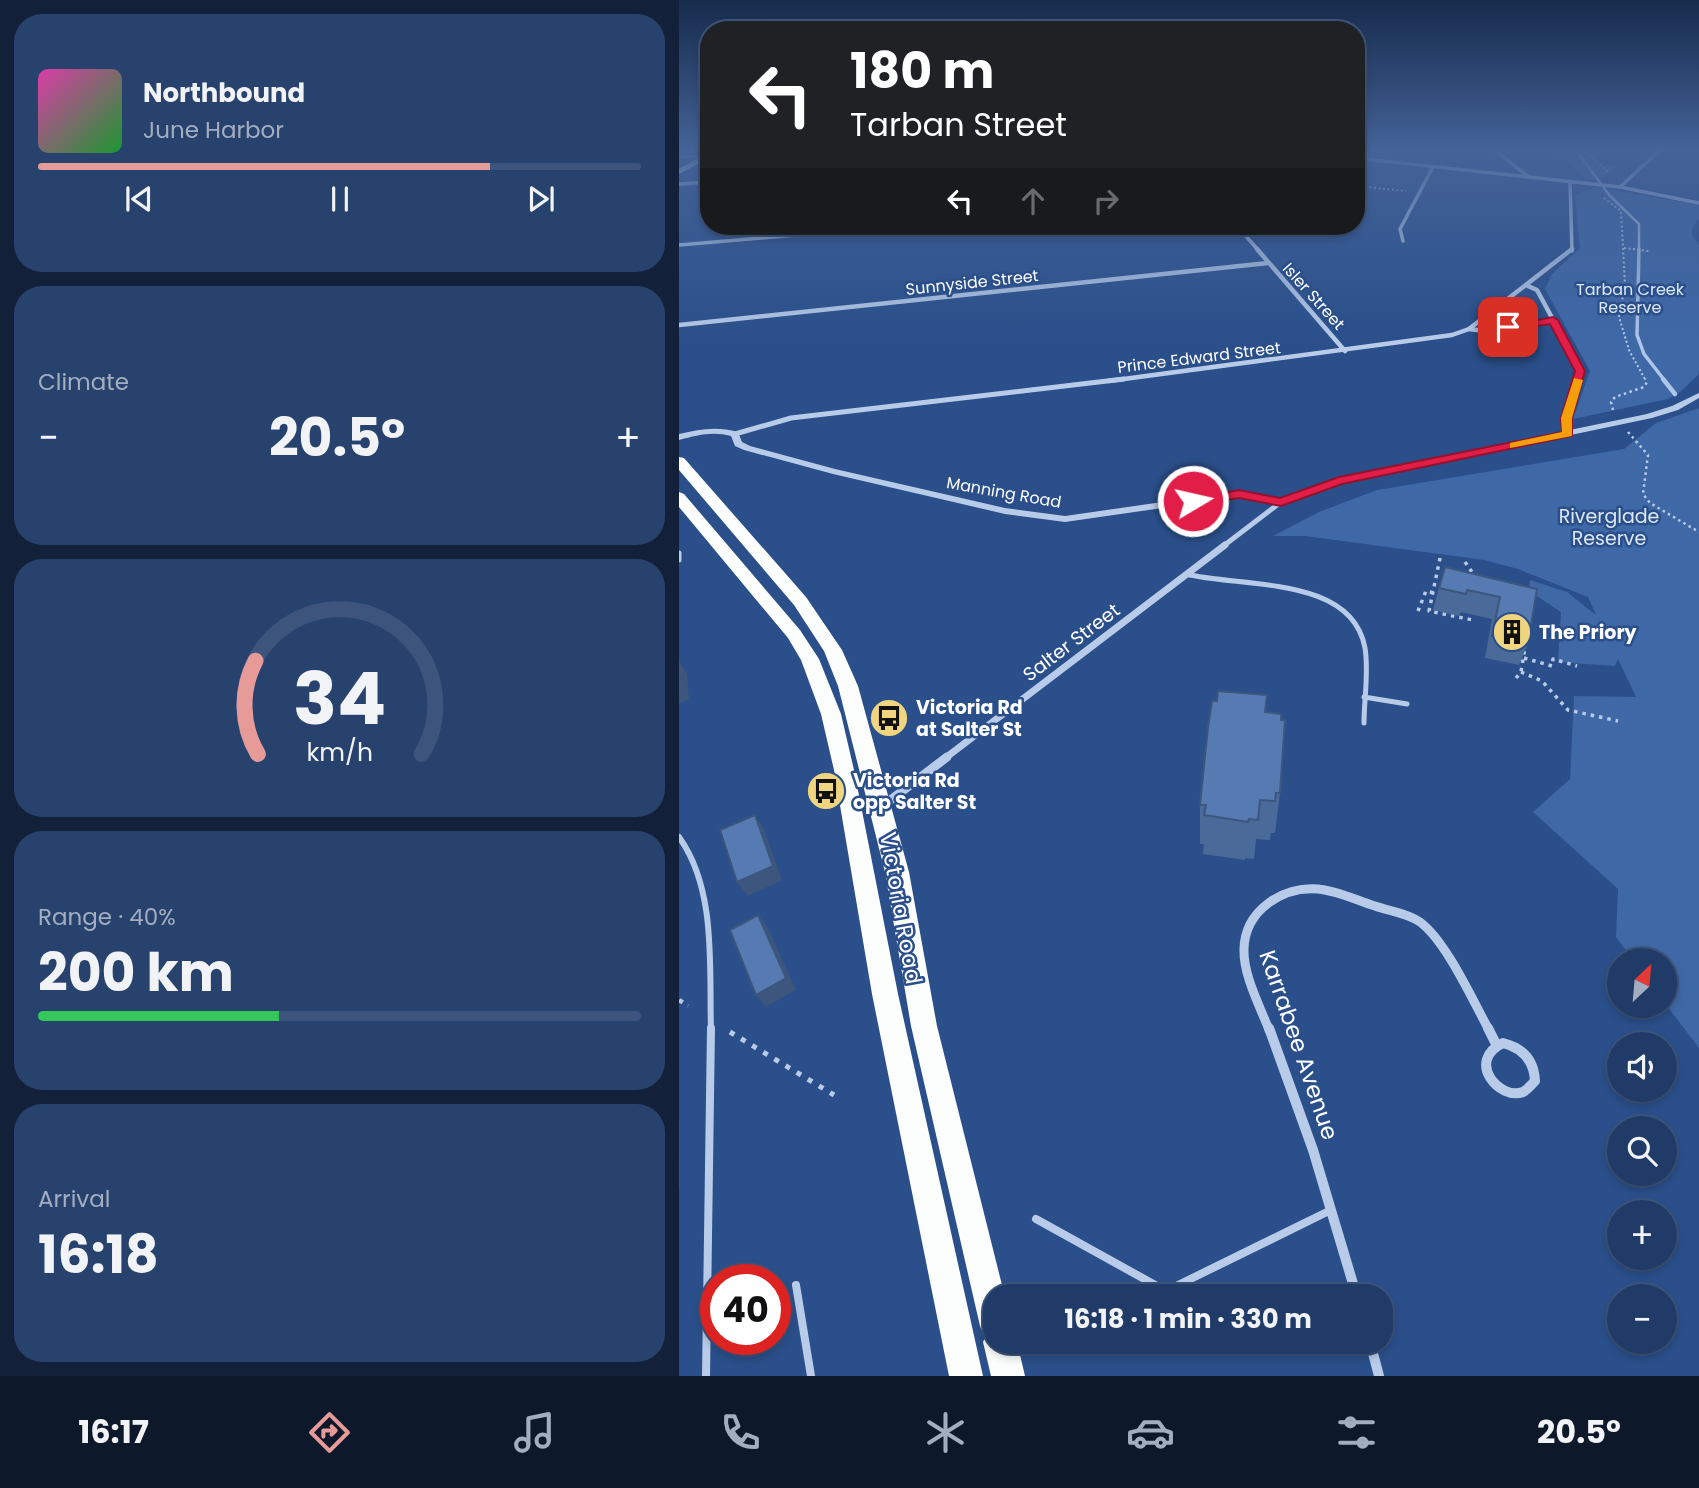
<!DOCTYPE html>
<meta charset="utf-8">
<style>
:root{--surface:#203b68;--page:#28426e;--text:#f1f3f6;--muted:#a2adc0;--line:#3d557c;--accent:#e69b98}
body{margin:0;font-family:Poppins,sans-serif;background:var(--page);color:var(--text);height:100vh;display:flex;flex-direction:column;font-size:26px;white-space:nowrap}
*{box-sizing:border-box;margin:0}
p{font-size:23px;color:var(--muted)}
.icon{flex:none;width:38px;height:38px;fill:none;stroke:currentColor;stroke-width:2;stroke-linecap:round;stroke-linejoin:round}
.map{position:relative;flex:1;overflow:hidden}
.drawer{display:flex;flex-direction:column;gap:14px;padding:14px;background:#122039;width:679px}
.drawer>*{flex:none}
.banner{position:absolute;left:21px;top:21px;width:665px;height:214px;border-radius:28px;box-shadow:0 4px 10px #0003,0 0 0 2px var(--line);background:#202124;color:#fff;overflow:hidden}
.needle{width:46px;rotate:26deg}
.buttons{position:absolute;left:928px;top:948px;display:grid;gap:14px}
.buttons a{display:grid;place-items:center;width:70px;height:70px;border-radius:50%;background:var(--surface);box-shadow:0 4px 10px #0003,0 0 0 2px var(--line);font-size:35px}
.speed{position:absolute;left:21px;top:1264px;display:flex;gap:14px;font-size:35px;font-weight:700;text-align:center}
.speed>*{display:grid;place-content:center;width:91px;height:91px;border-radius:50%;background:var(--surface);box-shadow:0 4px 10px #0003,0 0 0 2px var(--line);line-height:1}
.speed .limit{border:10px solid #d22;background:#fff;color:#111}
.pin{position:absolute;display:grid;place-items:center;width:60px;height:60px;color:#fff;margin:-30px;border-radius:14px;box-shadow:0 4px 10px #0006}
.me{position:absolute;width:77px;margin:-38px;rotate:81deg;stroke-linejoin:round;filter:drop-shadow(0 0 5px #0008)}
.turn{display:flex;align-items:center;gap:24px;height:147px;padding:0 35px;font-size:32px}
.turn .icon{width:91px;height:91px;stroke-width:2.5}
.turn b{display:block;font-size:49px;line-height:60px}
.lanes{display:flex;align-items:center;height:66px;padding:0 35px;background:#0003;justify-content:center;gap:35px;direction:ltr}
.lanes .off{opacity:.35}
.big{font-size:52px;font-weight:700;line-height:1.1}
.drawer .widget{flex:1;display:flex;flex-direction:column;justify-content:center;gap:10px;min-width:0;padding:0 24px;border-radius:28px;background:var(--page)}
.drawer .dial{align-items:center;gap:0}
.dial svg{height:182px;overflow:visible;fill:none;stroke:var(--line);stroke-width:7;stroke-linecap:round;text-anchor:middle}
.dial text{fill:var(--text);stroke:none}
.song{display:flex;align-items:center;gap:21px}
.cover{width:84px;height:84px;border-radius:10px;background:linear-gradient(135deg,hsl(320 70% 55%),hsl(130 70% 35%))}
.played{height:7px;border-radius:4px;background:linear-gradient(90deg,var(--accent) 75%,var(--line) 75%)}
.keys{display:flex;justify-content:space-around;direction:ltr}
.heat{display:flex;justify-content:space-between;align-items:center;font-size:38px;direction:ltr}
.charge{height:10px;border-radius:5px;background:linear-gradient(90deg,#34c759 40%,var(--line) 0)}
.trip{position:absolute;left:304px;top:1284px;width:410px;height:70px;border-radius:28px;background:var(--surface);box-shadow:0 4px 10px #0003,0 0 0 2px var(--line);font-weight:700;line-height:70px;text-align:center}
.tabs{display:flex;height:112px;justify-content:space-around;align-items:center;background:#0d182a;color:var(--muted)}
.tabs .icon{width:49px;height:49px}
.tabs .current{color:var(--accent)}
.tabs b{font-size:32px;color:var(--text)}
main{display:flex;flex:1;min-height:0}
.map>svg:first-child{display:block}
.green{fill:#3f68a6}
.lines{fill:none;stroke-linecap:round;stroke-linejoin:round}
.stream-far2{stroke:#adc6e9;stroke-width:2.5}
.stream-far1{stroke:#adc6e9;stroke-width:3.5}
.stream{stroke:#adc6e9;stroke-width:4.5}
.path-far4{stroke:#b8cce9;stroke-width:2;stroke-dasharray:2 2.5;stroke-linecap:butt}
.path-far3{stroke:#b8cce9;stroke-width:2.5;stroke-dasharray:2.5 3.5;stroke-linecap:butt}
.path-far2{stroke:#b8cce9;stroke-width:3.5;stroke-dasharray:3.5 5;stroke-linecap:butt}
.path-far1{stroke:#b8cce9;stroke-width:4.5;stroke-dasharray:4.5 6;stroke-linecap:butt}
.path{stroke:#b8cce9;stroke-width:5;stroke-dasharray:5 8;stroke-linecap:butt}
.service-far3{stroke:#b8cce9;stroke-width:2.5}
.service-far2{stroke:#b8cce9;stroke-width:5}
.service-far1{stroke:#b8cce9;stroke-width:6}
.service{stroke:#b8cce9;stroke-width:8}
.minor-far5{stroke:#b8cce9;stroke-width:3.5}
.minor-far4{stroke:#b8cce9;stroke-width:4.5}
.minor-far3{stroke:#b8cce9;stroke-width:5}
.minor-far2{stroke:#b8cce9;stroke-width:7}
.minor-far1{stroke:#b8cce9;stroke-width:9}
.minor{stroke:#b8cce9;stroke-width:10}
.tertiary{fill:#b8cce9;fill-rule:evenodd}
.trunk{fill:#fcfefe;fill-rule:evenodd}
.wall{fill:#4a6a99}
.shaded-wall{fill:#3c567d}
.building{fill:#567bb2;stroke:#3c567d;stroke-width:2}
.route{fill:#e11d48;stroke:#92132f;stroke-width:2}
.slow{fill:#f59e0b}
.labels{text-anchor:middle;stroke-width:5;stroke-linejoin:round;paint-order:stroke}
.far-street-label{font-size:16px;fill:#fff;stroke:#2a4f8a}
.far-park-label{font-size:16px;fill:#dce7f7;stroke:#2a4f8a}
.park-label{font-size:19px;fill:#dce7f7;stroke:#2a4f8a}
.poi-label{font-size:19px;font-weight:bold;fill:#fff;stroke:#2a4f8a;text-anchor:start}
.street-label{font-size:19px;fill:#fff;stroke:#2a4f8a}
.near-street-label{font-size:23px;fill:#fff;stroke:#2a4f8a}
</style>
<main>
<section class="drawer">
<div class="widget">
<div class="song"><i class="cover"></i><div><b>Northbound</b><p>June Harbor</p></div></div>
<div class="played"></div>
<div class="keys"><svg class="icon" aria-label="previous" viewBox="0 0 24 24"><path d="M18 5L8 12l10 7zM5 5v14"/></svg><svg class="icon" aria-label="pause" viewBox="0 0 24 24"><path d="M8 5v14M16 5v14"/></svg><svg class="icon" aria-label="next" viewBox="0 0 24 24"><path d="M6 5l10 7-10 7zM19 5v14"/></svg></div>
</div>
<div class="widget"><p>Climate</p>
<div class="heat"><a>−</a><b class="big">20.5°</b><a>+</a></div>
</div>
<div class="widget dial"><svg viewBox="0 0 100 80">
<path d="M14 69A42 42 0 1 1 86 69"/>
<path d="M14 69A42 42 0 0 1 13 28" stroke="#e69b98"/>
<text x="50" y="56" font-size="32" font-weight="700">34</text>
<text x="50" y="72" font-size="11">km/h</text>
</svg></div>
<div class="widget"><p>Range · 40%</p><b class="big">200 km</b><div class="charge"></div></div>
<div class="widget"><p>Arrival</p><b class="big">16:18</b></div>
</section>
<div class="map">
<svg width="1020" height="1376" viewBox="0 0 1020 1376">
<rect width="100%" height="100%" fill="#2a4f8a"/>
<g class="green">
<polygon points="876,149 907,149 922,164 938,167 920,180 904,177"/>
<path d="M916 187 1020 205V219C1009 231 1012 234 1020 246V374L1001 392 989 399 894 419 911 371 866 289 873 274 901 248 896 195Z"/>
<polygon points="1020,408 1020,1048 985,1002 985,961 955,961 937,937 939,889 854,812 891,779 895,696 957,697 939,659 936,666 879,662 882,612 850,591 851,580 888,592 917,615 909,597 839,569 805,560 626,536 594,536 640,512 698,490 945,449 977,423"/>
</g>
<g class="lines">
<polyline class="stream-far2" points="896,149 931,196 960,224 960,251"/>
<polyline class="stream-far1" points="960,249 958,335 965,354 986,381"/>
<polyline class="stream" points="984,379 996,394"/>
<g class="path-far4">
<polyline points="904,149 930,173"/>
<polyline points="677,186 727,191"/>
<polyline points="925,198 942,211 946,285 940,317 950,350 967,381"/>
<polyline points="945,248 970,251"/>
</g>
<g class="path-far3">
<polyline points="934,410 932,402 936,397 965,387 968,382 966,379"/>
<polyline points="949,432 969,455 964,494 971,503 1020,532"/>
</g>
<g class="path-far2">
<polyline points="761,558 750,611 794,620"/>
<polyline points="786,562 795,575"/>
<polyline points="739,611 747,591 755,593"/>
<polyline points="845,658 873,666 874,659 898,666"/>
<polyline points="842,672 863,681 889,710 939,721"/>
<polyline points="837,678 842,672 846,647"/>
</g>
<polyline class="path-far1" points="0,1000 9,1006"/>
<polyline class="path" points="51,1032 155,1095"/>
<polyline class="service-far3" points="0,157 17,156"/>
<g class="service-far2">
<polyline points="0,553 0,560"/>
<path d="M507 574C563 588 673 575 686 648 690 672 685 699 685 723"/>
<polyline points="685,697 728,704"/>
</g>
<path class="service-far1" d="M0 837C38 890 30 968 32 1030"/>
<g class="service">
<polyline points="357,1219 487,1291 652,1210"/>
<polyline points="117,1285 132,1376"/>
<polyline points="27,1376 32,1028"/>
</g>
<g class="minor-far5">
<polyline points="814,149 850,177"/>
<polyline points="677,158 941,187 1020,203"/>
<polyline points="891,182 893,251"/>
<polyline points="0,184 30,182"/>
<polyline points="941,187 982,149"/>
<polyline points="558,226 580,251"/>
<polyline points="724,241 721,229 754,167"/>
<polyline points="0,245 222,226"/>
</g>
<g class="minor-far4">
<polyline points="578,249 666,351"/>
<polyline points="849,286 858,290 899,366 899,381"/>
<polyline points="0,325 589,263"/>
<polyline points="790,329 806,331 874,320"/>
<polyline points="430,381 773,335 790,329 893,249"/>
</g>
<g class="minor-far3">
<polyline points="56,434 112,418 445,379"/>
<polyline points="889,434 888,418 900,379"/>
<polyline points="543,547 602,502"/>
</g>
<polyline class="minor-far2" points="265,759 546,545"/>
<g class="minor-far1">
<polyline points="205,805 268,757"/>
<path d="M590 1030C581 1006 564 975 565 949 566 910 604 886 639 889 659 891 677 900 696 906 710 911 729 913 741 922 767 941 794 1001 810 1030"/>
</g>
<g class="minor">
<polyline points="590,1028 634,1150 678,1297"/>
<polyline points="809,1028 817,1044"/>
<path d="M824 1043C844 1048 855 1060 856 1081 852 1085 848 1090 844 1092 821 1101 786 1061 824 1043Z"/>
<polyline points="691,1342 700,1376"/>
</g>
<path class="tertiary" d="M1020 393V398L999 410 973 418 663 483 602 505 560 497 386 522 326 514 154 474 65 450 56 446 52 436C34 431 18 435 0 440V434C21 429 38 426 59 432L63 442 71 446 156 469 326 508 386 516 560 491 601 499 660 478 968 414 993 406Z"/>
<g class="trunk">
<polygon points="30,152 30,158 0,174 0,169"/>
<polygon points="0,457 5,458 127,597 163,650 179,686 230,872 258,1026 326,1297 317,1297 317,1342 338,1342 346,1376 312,1376 304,1342 306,1338 301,1326 232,1026 206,872 159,686 145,651 115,605 0,470"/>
<polygon points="0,492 5,494 121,630 140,659 162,714 175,770 219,994 304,1376 270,1376 193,994 155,770 142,714 122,660 109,638 0,507"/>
</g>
</g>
<g class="wall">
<polygon points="766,567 858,589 849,643 840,665 806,658 813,619 782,612 780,616 754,610"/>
<polygon points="538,701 586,712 601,793 596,833 592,833 591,840 577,839 575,859 566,858 566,860 524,854 525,844 521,844 521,805"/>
</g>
<g class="shaded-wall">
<polygon points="0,661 8,674 10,700 0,703"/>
<polygon points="76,815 85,829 103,880 69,896 58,882"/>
<polygon points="79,915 89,928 117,990 87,1007 77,995"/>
<polygon points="0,1105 1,1185 0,1188"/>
</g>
<g class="building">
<polygon points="766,567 858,589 849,643 813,636 821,597 788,590 787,594 760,588"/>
<polygon points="539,691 588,695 586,712 602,714 602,720 606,720 601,793 597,793 596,801 581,800 579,820 570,819 569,822 525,815 527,805 521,805 529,727 533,701 538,701"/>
<polygon points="76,815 94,866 58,882 41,830"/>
<polygon points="79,915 107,978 77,995 51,930"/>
</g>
<linearGradient id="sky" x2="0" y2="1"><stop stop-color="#172b4c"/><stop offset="0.44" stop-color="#446398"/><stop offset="1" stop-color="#446398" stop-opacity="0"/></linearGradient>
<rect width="1020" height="341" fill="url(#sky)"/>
<polygon class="route" points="874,317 879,320 906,371 893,418 893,436 663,484 602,506 560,498 514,505 507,501 514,498 560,490 601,498 660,477 883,432 882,418 896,371 871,324 829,330 824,327"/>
<polygon class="slow" points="895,378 904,380 893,418 893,436 831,448 831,443 883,432 882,418"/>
<defs>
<g id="building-disc" transform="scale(2.0125)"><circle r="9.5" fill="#efd580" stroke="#2a4f8a"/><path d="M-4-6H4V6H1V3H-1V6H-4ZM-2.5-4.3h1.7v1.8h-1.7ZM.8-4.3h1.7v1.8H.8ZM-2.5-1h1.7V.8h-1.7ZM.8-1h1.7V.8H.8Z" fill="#111"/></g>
<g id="bus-disc" transform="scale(2.0125)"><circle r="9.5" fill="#efd580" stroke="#2a4f8a"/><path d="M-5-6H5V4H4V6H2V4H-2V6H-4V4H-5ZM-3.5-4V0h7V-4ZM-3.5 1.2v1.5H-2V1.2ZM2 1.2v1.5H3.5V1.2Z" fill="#111"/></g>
</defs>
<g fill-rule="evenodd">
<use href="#building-disc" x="833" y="632"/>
<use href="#bus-disc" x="210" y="718"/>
<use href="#bus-disc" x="147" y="791"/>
</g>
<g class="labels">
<g class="far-street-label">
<text transform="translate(293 282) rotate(-6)" y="6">Sunnyside Street</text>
<text transform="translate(635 296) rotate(48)" y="6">Isler Street</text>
<text transform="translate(520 357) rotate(-7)" y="6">Prince Edward Street</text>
<text transform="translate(325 492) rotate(10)" y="6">Manning Road</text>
</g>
<g class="far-park-label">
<text x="951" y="295">Tarban Creek<tspan x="951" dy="18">Reserve</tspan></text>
</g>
<g class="park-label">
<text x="930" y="523">Riverglade<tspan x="930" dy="22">Reserve</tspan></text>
</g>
<g class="poi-label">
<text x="860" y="639">The Priory</text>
<text x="237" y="714">Victoria Rd<tspan x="237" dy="22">at Salter St</tspan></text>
<text x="174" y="787">Victoria Rd<tspan x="174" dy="22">opp Salter St</tspan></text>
</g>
<g class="street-label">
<text transform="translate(392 642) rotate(-37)" y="7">Salter Street</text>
</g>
<g class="near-street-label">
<text transform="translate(222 908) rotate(80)" y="8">Victoria Road</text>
<text transform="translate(620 1045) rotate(71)" y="8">Karrabee Avenue</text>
</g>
</g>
</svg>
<div class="buttons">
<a><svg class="needle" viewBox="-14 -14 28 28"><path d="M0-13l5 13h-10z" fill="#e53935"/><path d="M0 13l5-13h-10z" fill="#a2adc0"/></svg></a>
<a><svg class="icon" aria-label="sound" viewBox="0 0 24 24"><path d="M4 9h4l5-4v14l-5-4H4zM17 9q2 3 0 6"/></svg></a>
<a><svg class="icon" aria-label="search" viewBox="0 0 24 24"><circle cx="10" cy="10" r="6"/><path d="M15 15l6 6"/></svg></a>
<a>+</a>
<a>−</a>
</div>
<div class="speed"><div class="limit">40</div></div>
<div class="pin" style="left:829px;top:327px;background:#d93025"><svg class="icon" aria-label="arrive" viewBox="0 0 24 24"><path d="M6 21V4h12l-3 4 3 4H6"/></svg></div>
<svg class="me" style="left:514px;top:501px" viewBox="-20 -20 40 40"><circle r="17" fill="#e11d48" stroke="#fff" stroke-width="3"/><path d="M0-11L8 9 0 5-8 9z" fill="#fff"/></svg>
<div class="trip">16:18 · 1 min · 330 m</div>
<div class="banner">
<div class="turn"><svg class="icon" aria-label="left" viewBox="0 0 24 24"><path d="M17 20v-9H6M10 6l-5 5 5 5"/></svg><div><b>180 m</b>Tarban Street</div></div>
<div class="lanes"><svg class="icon" aria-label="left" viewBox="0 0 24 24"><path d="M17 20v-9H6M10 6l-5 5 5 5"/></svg><svg class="icon off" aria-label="ahead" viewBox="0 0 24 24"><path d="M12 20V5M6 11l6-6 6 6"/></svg><svg class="icon off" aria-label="right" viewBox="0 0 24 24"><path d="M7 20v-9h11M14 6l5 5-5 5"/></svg></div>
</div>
</div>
</main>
<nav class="tabs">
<b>16:17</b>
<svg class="icon current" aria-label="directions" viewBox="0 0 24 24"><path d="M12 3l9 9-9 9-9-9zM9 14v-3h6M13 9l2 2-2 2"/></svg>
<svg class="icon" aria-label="music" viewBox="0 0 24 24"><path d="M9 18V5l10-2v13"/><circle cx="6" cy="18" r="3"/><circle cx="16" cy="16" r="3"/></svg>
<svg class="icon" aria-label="phone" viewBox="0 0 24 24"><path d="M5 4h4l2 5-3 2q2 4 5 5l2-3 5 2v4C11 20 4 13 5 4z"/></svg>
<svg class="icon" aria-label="climate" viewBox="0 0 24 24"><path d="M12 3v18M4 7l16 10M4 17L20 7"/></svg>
<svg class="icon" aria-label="car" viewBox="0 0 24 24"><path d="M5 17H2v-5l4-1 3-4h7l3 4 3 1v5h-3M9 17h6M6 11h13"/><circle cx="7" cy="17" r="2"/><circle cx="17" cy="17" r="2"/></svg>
<svg class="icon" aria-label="filters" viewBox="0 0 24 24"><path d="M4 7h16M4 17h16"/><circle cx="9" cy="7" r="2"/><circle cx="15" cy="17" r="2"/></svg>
<b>20.5°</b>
</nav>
